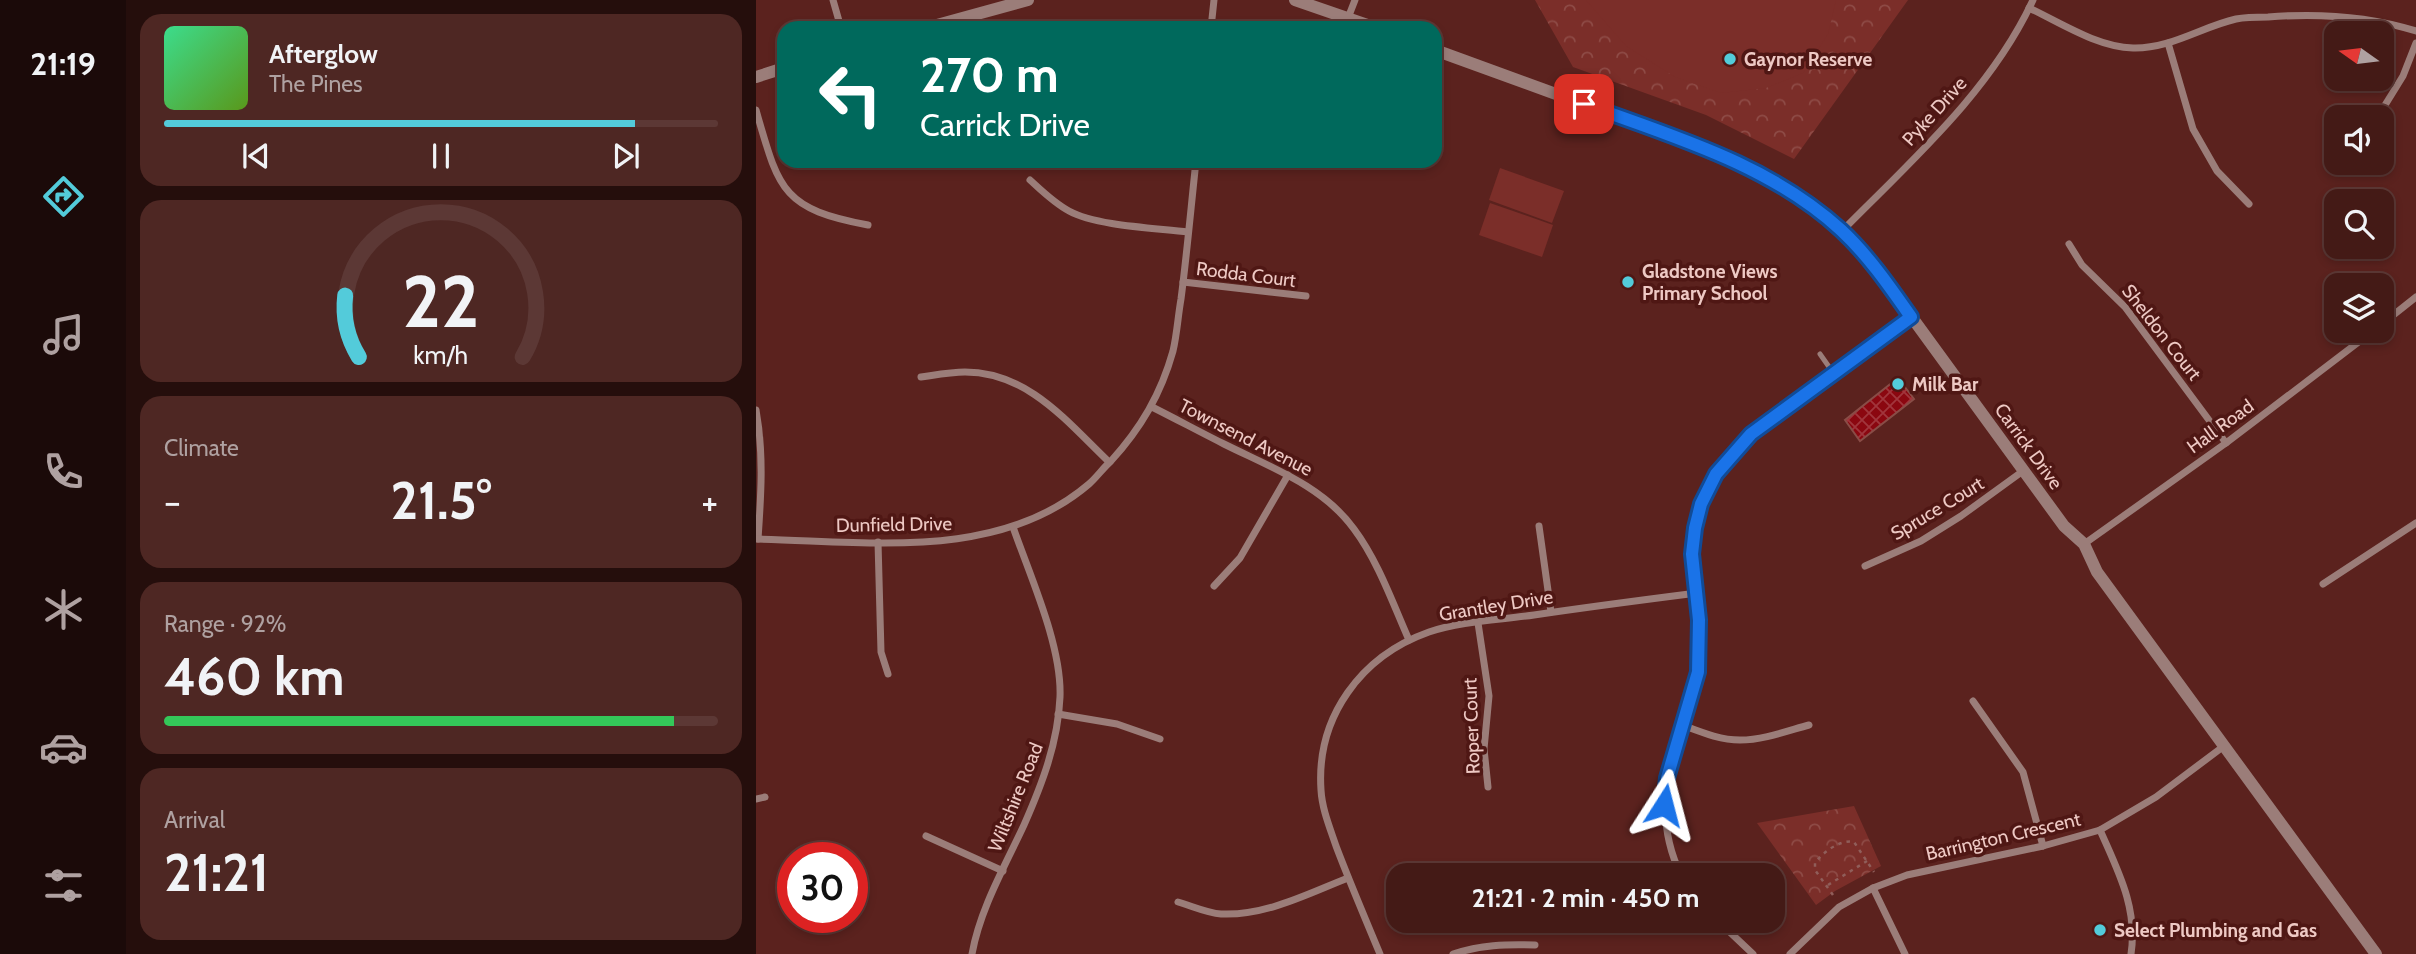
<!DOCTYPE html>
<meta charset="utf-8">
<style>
:root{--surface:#441a16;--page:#4e2723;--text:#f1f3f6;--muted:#afa1a1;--line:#5c3835;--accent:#53cbda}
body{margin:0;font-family:Cabin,sans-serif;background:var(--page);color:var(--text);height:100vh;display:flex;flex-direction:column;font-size:26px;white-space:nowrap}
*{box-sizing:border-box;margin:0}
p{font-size:23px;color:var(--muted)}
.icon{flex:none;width:38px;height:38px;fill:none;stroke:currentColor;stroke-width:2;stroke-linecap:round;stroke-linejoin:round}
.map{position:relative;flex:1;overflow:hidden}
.details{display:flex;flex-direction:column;gap:14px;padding:14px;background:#250e0c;width:630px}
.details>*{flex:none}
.hud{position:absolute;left:21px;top:21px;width:665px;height:147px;border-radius:21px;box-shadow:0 4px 10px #0003,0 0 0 2px var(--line);background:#00695c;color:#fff;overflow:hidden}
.needle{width:46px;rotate:284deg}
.tools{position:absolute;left:1568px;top:21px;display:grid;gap:14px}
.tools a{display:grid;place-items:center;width:70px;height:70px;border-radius:14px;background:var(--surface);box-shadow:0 4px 10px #0003,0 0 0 2px var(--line);font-size:35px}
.speed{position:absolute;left:21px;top:842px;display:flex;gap:14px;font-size:35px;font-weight:700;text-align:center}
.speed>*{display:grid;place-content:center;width:91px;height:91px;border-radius:50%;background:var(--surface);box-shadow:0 4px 10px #0003,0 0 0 2px var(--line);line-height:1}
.speed .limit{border:10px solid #d22;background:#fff;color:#111}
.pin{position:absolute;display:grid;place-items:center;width:60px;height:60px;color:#fff;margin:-30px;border-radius:14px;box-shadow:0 4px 10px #0006}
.me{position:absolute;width:77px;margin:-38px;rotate:9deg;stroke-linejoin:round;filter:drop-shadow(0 0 5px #0008)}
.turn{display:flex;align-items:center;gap:24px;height:147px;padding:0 28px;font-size:32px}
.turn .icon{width:91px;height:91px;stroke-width:2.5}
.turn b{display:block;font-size:49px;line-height:60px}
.big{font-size:52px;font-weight:700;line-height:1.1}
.details .tile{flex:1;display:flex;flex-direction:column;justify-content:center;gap:10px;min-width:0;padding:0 24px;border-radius:21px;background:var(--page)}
.details .dial{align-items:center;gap:0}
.dial svg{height:182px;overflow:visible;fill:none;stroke:var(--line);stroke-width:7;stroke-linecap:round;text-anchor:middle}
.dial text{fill:var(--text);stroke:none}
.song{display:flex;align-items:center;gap:21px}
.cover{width:84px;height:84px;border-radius:10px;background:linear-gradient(135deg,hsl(150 70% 55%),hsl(90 70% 35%))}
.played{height:7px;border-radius:4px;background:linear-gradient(90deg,var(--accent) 85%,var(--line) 85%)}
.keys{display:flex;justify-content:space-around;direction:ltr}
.heat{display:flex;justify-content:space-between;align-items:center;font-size:38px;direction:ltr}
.charge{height:10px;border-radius:5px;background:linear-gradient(90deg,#34c759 92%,var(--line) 0)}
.trip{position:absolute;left:630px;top:863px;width:399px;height:70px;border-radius:21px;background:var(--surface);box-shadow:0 4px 10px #0003,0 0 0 2px var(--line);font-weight:700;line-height:70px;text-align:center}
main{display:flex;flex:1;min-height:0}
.menu{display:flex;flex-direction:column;width:126px;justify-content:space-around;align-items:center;background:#1b0a09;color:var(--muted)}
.menu .icon{width:49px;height:49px}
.menu .selected{color:var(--accent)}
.menu b{font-size:32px;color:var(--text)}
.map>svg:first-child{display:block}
.park{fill:url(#park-crowns)}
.pitch{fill:#7b2e29}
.building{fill:url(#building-cross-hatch);stroke:#894c46;stroke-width:2}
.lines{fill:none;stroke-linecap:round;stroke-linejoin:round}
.path{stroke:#905e5a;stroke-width:2.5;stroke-dasharray:3.5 5;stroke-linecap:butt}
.service{stroke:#9b7d79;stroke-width:5}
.minor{stroke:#9b7d79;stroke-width:7}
.tertiary{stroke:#9b7d79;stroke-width:12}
.route-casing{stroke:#114b97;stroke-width:18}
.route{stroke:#1a73e8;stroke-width:12}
.poi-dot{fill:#53cbda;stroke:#4f1714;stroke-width:2.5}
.labels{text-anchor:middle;stroke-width:7;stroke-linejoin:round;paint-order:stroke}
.poi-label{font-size:19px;font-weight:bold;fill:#eec9c4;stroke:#4f1714;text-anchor:start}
.street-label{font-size:19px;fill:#eec9c4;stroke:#4f1714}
</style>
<main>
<nav class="menu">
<b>21:19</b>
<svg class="icon selected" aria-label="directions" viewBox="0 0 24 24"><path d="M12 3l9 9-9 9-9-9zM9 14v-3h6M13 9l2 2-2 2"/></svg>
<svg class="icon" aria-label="music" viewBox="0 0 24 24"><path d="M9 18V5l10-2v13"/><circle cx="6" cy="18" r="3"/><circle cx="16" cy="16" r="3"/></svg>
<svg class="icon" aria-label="phone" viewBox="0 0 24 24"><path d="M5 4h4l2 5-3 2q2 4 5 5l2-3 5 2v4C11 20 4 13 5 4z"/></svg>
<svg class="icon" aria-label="climate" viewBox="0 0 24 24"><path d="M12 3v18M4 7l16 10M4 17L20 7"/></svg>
<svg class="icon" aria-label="car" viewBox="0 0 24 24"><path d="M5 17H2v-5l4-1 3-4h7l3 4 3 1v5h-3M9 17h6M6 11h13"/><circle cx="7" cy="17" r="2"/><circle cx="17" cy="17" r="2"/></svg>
<svg class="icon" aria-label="filters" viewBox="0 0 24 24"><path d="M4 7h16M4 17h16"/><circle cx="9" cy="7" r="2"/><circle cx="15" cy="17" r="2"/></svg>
</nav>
<section class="details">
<div class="tile">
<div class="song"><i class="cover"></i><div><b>Afterglow</b><p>The Pines</p></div></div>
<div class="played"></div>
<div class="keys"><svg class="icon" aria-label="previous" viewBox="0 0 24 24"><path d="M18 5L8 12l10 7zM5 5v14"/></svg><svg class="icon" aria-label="pause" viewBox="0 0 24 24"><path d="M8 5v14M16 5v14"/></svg><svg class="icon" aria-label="next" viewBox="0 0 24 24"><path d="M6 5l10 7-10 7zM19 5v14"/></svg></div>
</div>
<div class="tile dial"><svg viewBox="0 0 100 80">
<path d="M14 69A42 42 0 1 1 86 69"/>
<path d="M14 69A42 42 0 0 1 8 42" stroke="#53cbda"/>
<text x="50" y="56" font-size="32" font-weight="700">22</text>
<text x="50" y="72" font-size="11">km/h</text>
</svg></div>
<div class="tile"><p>Climate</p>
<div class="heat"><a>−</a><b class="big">21.5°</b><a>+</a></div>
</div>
<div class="tile"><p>Range · 92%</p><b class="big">460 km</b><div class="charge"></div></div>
<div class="tile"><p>Arrival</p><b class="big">21:21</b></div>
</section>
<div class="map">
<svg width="1660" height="954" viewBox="0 0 1660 954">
<defs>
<pattern id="park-crowns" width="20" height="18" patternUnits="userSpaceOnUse" patternTransform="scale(1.75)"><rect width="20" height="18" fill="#7b2e29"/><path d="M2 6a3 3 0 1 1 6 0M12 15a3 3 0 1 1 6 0" fill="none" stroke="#8e4b46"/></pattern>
<pattern id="building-cross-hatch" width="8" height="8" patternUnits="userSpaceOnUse" patternTransform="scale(1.75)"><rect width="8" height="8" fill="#8b0710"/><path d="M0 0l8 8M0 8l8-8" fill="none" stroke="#a1353c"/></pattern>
</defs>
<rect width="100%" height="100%" fill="#5b221e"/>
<g class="park">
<polygon points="779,0 1152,0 1038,159 950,115 817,67"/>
<polygon points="1098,806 1125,866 1079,891 1060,905 1001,823"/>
</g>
<g class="pitch">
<polygon points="830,0 1080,0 1072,34 1047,73 1010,88 965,93 919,77 870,46"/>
<polygon points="744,168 808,191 796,223 733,200"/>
<polygon points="734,203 797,225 786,257 723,235"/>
</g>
<polygon class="building" points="1142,378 1158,399 1104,441 1089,420"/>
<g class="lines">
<g class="path">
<polyline points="1072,885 1111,861"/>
<path d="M1077 895 1059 870V863C1066 853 1084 839 1098 842L1118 872"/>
</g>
<g class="service">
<polyline points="828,104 836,82"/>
<polyline points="1064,354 1078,374"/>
</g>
<g class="minor">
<polyline points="77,0 85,28"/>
<path d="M1273 8C1305 23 1341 47 1377 48 1414 49 1445 27 1480 19 1490 17 1502 17 1512 17 1562 13 1612 16 1660 31"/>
<polyline points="592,18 599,0"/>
<polyline points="455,28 458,0"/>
<polyline points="1412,43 1437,129 1461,171 1493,204"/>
<path d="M0 110C23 190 26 209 112 225"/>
<polyline points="1626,110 1647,76 1660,43"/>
<path d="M274 180C286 191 298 203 313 211 340 226 400 228 432 232"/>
<path d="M1086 231C1155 161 1235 91 1277 0"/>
<polyline points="1313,244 1326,265 1369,307 1470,443"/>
<polyline points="427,282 550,296"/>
<polyline points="1626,324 1660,297"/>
<path d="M165 377C179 375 195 372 209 372 272 372 311 422 353 462"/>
<path d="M396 407C420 419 444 432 468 444 514 467 567 486 598 529 622 561 637 604 653 640"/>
<path d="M0 410C8 454 5 496 2 539"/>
<polyline points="783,526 795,612"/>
<path d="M0 539C111 541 242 562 333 484 341 477 347 468 355 461 385 428 405 394 417 351 421 334 422 316 425 299 431 253 435 207 440 161"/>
<polyline points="122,542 125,652 132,674"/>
<polyline points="1328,544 1470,443 1617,331"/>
<polyline points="1109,566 1165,541 1205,516 1267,471"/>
<polyline points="1567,584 1660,523"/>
<polyline points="458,586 484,558 532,475"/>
<polyline points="722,623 733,696 728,749 732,787"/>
<polyline points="1217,701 1267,772 1287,846"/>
<polyline points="302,714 361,724 404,739"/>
<path d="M926 725C945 732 964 740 984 740 1007 740 1031 731 1053 725"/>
<polyline points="0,799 9,797"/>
<path d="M1344 830C1362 871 1382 908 1375 954"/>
<polyline points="170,836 247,871"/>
<path d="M925 875C890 803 922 746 941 675 953 628 933 579 938 532 946 462 1009 424 1061 387 1092 364 1124 341 1155 317"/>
<polyline points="1117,888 1149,954"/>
<path d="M422 902C436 906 451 913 465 914 510 916 551 894 592 878"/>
<polyline points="961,920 997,954"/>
<path d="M216 954C224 909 249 866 268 825 286 784 302 743 304 697 306 646 274 576 257 527"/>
<path d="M624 954C609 918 594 883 580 846 574 828 566 809 565 790 560 717 605 656 673 632 705 621 744 620 778 615 832 607 886 600 941 593"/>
<path d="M697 954C725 945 749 944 779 945"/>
<polyline points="1034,954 1083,907 1117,888 1151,875 1287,846 1344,830 1400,797 1468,746"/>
</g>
<g class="tertiary">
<polyline points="539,0 620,28"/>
<polyline points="170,28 272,0"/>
<polyline points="679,50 967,155 1020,182 1068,215 1108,254 1136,290 1308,526 1328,544 1341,572 1620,954"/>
<polyline points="0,77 28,68"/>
</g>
</g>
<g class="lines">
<g class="route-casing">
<path id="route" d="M828 104C918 137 1013 164 1085 230 1112 255 1134 287 1155 317L995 434 960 474 945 504 939 528 936 554 943 620 942 672 911 778 908 805"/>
</g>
<use href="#route" class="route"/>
</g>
<g class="poi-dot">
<circle cx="974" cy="59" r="7"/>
<circle cx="872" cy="282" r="7"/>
<circle cx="1142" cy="384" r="7"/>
<circle cx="1344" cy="930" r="7"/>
</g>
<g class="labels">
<g class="poi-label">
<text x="988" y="66">Gaynor Reserve</text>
<text x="886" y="278">Gladstone Views<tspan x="886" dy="22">Primary School</tspan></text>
<text x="1156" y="391">Milk Bar</text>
<text x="1358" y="937">Select Plumbing and Gas</text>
</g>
<g class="street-label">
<text transform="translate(1178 111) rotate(-48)" y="7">Pyke Drive</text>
<text transform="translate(490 274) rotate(7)" y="7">Rodda Court</text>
<text transform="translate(1406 332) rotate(52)" y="7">Sheldon Court</text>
<text transform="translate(1464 426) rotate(-36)" y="7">Hall Road</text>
<text transform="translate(490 437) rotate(27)" y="7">Townsend Avenue</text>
<text transform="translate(1273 446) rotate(54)" y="7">Carrick Drive</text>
<text transform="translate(1181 508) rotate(-31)" y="7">Spruce Court</text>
<text transform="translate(138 524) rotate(-1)" y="7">Dunfield Drive</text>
<text transform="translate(740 605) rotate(-9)" y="7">Grantley Drive</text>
<text transform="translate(715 726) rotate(-92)" y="7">Roper Court</text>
<text transform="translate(259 797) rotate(-68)" y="7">Wiltshire Road</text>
<text transform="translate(1247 836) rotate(-13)" y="7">Barrington Crescent</text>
</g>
</g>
</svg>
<div class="tools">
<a><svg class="needle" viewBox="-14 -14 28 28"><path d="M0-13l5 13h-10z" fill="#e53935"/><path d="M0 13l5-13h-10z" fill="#afa1a1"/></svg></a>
<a><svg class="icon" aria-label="sound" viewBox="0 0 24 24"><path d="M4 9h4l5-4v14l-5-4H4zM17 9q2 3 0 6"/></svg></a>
<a><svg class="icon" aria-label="search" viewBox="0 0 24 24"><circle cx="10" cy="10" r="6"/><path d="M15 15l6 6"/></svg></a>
<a><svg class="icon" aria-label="layers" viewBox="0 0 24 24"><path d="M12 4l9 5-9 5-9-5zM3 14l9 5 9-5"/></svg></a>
</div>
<div class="speed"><div class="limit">30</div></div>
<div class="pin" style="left:828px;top:104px;background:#d93025"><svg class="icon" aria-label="arrive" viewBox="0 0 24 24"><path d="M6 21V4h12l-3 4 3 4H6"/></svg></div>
<svg class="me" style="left:908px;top:805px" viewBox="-20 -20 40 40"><path d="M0-17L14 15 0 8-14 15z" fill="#1a73e8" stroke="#fff" stroke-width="4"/></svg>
<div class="trip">21:21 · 2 min · 450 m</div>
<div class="hud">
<div class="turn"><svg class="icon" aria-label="left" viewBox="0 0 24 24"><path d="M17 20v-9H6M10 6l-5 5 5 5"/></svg><div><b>270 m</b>Carrick Drive</div></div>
</div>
</div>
</main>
